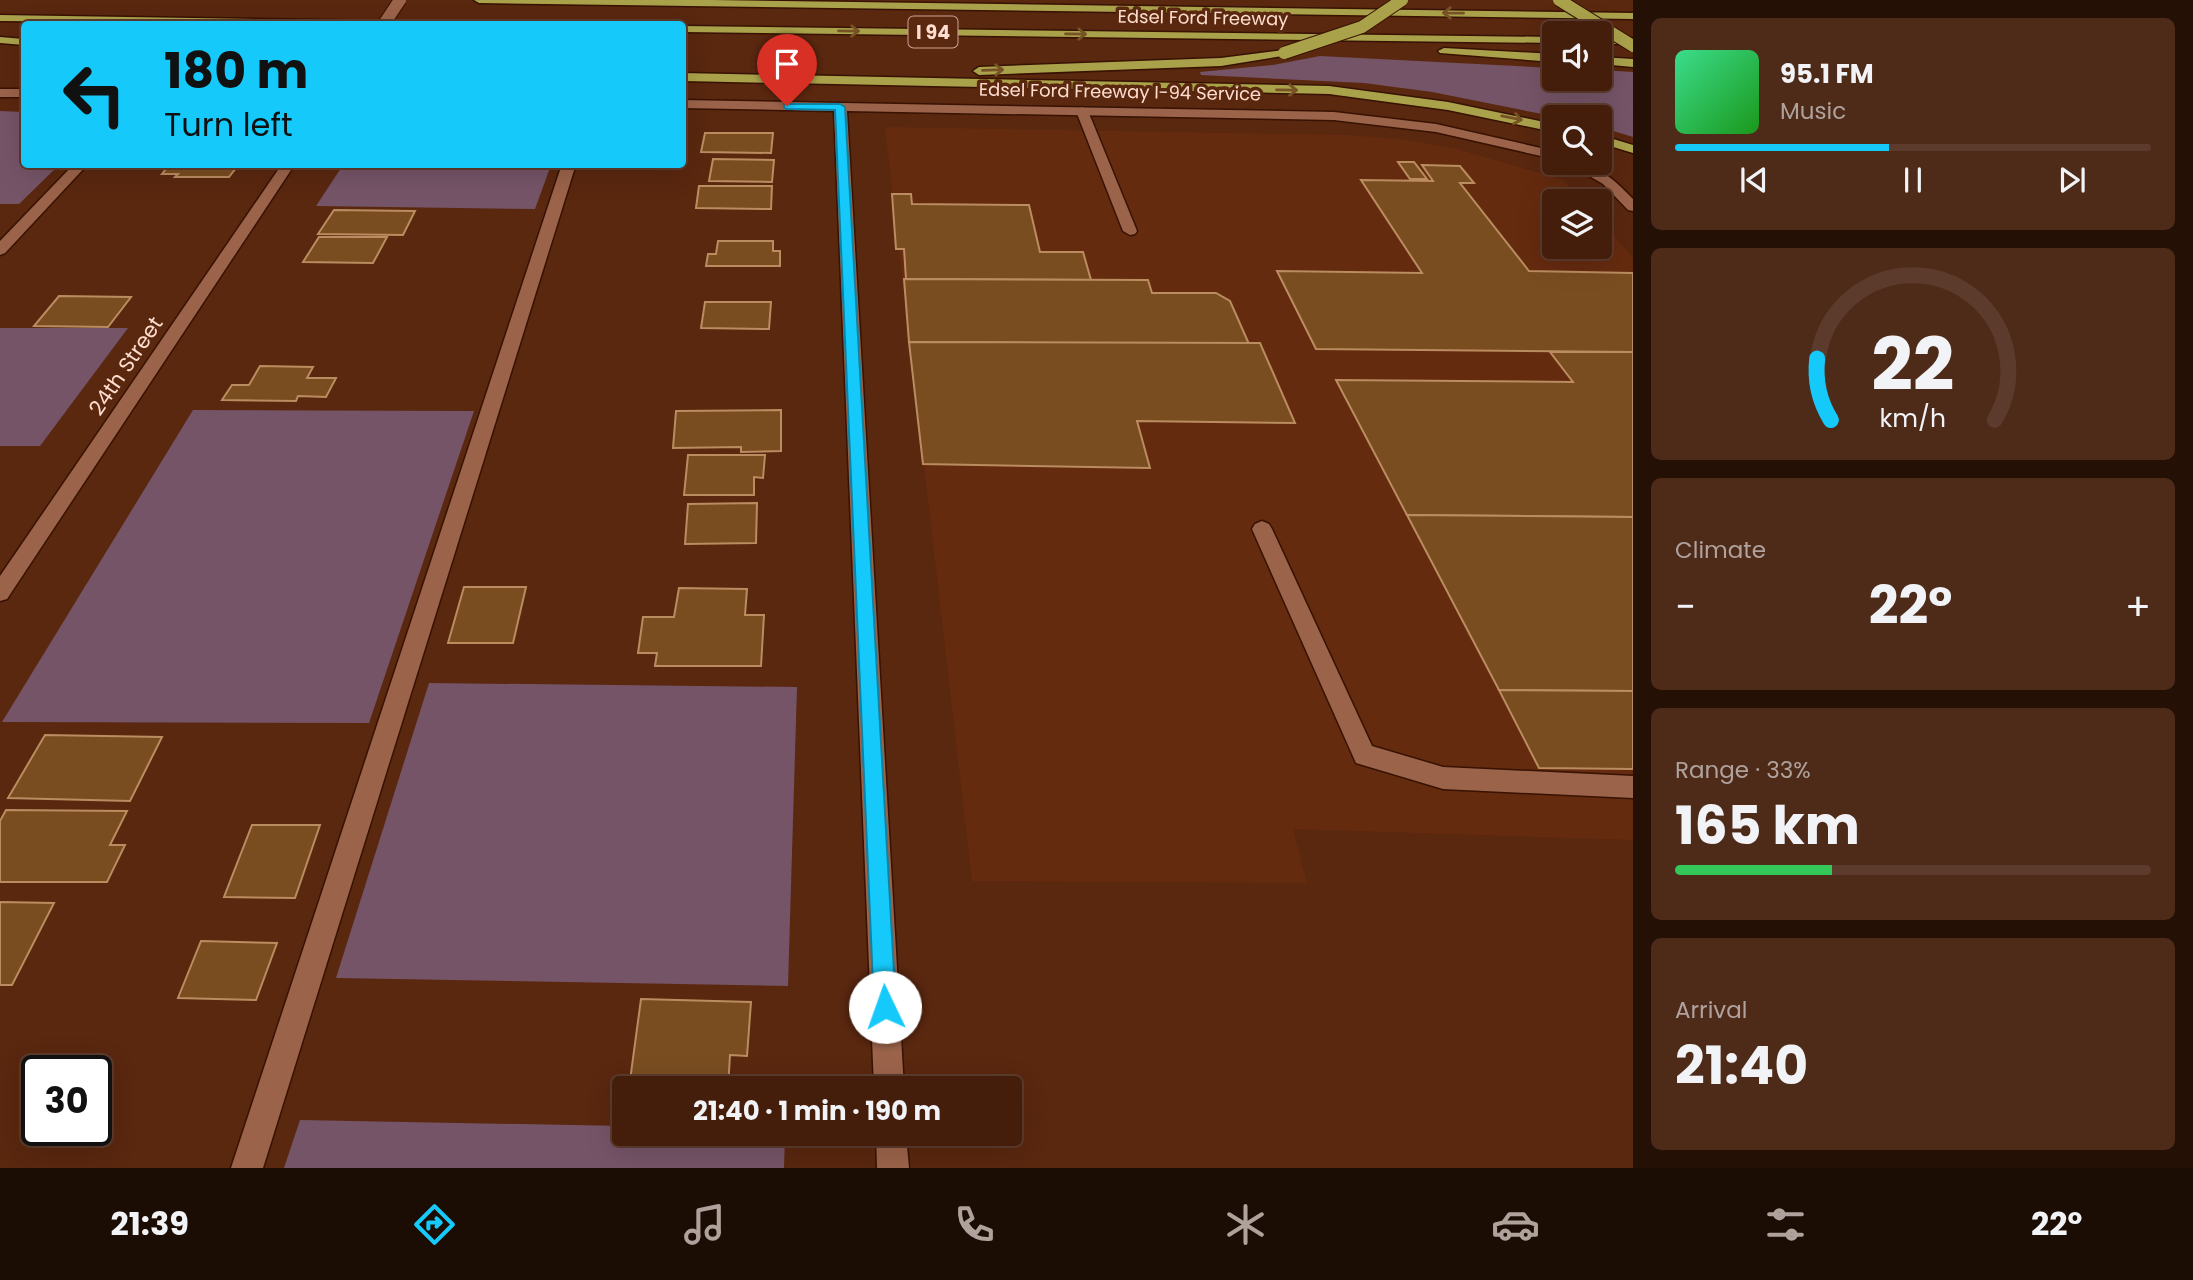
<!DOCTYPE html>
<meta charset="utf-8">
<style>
:root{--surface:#441d0b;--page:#4e2a19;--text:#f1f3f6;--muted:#afa29d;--line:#5c3b2c;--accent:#15cafb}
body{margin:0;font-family:Poppins,sans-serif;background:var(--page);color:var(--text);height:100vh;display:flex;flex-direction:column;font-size:26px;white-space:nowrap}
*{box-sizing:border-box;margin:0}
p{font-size:23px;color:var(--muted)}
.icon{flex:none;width:38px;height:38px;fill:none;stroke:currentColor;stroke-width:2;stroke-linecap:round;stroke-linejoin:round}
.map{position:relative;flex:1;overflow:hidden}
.sheet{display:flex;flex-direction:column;gap:18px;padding:18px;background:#251006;width:560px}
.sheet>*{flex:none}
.guide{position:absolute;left:21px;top:21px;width:665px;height:147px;border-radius:7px;box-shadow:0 7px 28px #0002,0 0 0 2px var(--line);background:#15cafb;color:#111;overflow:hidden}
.fabs{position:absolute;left:1542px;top:21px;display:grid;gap:14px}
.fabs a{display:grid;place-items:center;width:70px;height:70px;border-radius:7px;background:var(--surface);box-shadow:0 7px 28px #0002,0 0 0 2px var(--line);font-size:35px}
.speed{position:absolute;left:21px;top:1055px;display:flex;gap:14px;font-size:35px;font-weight:700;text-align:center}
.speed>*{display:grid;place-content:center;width:91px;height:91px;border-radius:50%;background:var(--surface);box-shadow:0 7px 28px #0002,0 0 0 2px var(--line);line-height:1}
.speed .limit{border:4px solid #111;border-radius:10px;background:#fff;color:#111}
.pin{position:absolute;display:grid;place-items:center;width:60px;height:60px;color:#fff;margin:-72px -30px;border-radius:50% 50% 50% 0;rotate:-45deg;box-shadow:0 0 7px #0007}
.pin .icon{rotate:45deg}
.me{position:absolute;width:77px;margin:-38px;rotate:357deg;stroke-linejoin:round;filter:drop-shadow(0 0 5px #0008)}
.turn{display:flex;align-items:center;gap:24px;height:147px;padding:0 28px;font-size:32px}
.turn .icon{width:91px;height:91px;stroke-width:2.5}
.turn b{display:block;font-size:49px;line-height:60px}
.big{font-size:52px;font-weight:700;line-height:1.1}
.sheet .card{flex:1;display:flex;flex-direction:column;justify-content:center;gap:10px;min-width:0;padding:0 24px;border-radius:10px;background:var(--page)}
.sheet .dial{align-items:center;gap:0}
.dial svg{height:182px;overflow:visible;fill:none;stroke:var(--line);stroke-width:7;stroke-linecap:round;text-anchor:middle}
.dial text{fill:var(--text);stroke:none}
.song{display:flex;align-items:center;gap:21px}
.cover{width:84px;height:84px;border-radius:10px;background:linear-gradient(135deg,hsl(150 70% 55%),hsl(120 70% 35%))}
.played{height:7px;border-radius:4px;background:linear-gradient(90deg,var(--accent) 45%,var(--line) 45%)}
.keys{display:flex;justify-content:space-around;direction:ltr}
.heat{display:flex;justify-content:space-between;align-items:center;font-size:38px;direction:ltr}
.charge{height:10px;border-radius:5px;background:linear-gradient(90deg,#34c759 33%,var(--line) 0)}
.trip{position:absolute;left:612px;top:1076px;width:410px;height:70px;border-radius:7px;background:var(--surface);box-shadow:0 7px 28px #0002,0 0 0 2px var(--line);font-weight:700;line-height:70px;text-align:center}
.tab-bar{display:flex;height:112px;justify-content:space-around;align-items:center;background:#1b0c04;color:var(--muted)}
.tab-bar .icon{width:49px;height:49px}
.tab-bar .selected{color:var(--accent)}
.tab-bar b{font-size:32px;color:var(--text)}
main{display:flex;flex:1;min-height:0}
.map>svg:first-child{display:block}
.built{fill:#652b0f}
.green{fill:#755467}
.building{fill:#794d20;stroke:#bb8c60;stroke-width:2}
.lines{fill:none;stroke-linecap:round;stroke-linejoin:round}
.lane-casing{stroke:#381202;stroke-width:3}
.street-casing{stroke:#381202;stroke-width:3}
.highway-casing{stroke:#381202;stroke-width:3}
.lane{fill:#9b634a;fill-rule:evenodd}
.street{fill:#9b634a;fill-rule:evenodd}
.highway{fill:#aaa24b;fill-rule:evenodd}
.street-bridge-casing{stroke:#381202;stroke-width:14;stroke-linecap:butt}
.highway-bridge-casing{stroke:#381202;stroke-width:14;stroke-linecap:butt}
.street-bridge{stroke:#9b634a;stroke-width:12}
.highway-bridge{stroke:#aaa24b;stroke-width:12}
.oneway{stroke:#765224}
.route{fill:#15cafb;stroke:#0e83a3;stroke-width:2}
.labels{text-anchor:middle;stroke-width:7;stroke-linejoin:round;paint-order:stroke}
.far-street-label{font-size:18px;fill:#feddcf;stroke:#5a270f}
.shield{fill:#5a270f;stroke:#cda695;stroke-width:2}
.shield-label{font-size:19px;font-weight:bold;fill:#feddcf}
.street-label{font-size:21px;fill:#feddcf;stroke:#5a270f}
</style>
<main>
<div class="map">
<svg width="1633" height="1168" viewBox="0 0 1633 1168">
<rect width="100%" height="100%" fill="#5a270f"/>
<polygon class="built" points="885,127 1348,135 1407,140 1457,149 1563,180 1582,201 1554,201 1554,247 1600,247 1600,220 1633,258 1633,840 1293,829 1307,883 972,881"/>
<g class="green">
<polygon points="1320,56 1554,68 1554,79 1600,79 1600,70 1633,72 1633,137 1600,127 1600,117 1557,117 1432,92 1364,83 1201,75 1200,72 1273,65"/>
<polygon points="0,111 24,112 24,164 59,165 19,204 0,204"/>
<polygon points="343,165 343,164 551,165 535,209 316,206"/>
<polygon points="0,328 128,328 40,446 0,446"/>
<polygon points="193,410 474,411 369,723 2,722"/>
<polygon points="429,683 797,687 788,986 336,978"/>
<polygon points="300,1120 625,1126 625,1134 785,1134 784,1168 284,1168"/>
</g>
<g class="building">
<polygon points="705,133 773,133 771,153 701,152"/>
<polygon points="713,159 774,160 772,182 709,181"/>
<polygon points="1398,162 1414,162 1427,179 1410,179"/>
<polygon points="170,164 233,164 231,168 236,168 229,177 175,177 178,174 162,174"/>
<polygon points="1422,165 1460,166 1474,183 1460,183 1529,271 1633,273 1633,352 1316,349 1277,271 1422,273 1361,180 1433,181"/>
<polygon points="699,186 772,186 771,209 696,208"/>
<polygon points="892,194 911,194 912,204 1029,205 1040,252 1083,252 1091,280 906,279 904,249 896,249"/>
<polygon points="334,210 415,211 403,235 318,234"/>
<polygon points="319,237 387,237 373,263 303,262"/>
<polygon points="718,241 773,241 773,251 780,251 780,266 706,266 708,254 716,254"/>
<polygon points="904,279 1148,280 1152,293 1216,293 1230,301 1249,344 909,342"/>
<polygon points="59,296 131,297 108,327 34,326"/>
<polygon points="705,302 771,302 769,329 701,328"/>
<polygon points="909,342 1260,343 1295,423 1137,421 1150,468 923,464"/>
<polygon points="1550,352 1633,352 1633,517 1407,515 1336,380 1573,382"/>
<polygon points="260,366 313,367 307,378 336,378 326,397 298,396 296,401 222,400 232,385 249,385"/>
<polygon points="781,410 781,451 741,452 741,447 673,448 676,411"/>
<polygon points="688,455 765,455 763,478 754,477 754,495 684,495"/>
<polygon points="757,503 756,543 685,544 688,504"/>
<polygon points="1407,515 1633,517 1633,691 1499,690"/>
<polygon points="464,587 526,587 513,643 448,643"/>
<polygon points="679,588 747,589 745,615 764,615 761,666 655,666 657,653 638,653 643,617 674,617"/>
<polygon points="1499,690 1633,691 1633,769 1539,768"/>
<polygon points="45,735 162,737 130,801 8,798"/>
<polygon points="6,810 127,811 110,845 125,845 107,882 0,882 0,821"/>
<polygon points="252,825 320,825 295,898 224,897"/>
<polygon points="0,902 54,903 12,985 0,985"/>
<polygon points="201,941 277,943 256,1000 178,998"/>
<polygon points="641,999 751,1002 747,1056 730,1055 728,1088 629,1088"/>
</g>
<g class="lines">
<g class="lane-casing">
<g id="lane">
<polygon points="1082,107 1088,111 1137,231 1135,234 1130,235 1123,231 1076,111"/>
<polygon points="74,164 88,164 5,253 0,255 0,241"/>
<polygon points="562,164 576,164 263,1168 231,1168"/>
<polygon points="1262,521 1269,524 1272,529 1372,746 1443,767 1633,776 1633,798 1443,789 1356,763 1252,529 1255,524"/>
</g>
</g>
<g class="street-casing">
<g id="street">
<rect x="0" y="89" width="24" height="8"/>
<polygon points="682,100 1334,112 1436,124 1554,151 1554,159 1436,132 1334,120 847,111 904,1088 874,1088 834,111 682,108"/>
<path d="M1567 163C1595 162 1614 179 1633 199V211L1628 210 1603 184Z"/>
<polygon points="282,164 295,164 7,599 0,601 0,576"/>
<polygon points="876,1134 906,1134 909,1168 877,1168"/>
</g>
</g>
<g class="highway-casing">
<g id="highway">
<polygon points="474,0 711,0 1633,13 1633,19 479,3"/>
<polygon points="0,15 384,21 390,24 0,21"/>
<polygon points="682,26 1554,37 1554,43 682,32"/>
<polygon points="0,37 24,39 24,45 0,43"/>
<rect x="1600" y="38" width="33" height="6"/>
<polygon points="1444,48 1554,54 1554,62 1440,53 1438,51"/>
<polygon points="1284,50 1288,51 1288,55 1221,66 979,75 973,71 979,67 1221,58"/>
<polygon points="1600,57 1633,59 1633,67 1600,64"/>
<polygon points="682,73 1329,86 1448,102 1554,124 1554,132 1448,110 1329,94 682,81"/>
<polygon points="1600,135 1633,145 1633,153 1600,143"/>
</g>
</g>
<use href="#lane" class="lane"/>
<use href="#street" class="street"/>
<use href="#highway" class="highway"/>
<g class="street-bridge-casing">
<polyline id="street-bridge" points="384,24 400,0"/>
</g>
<g class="highway-bridge-casing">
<g id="highway-bridge">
<polyline points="1559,0 1633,46"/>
<polyline points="1284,53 1362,27 1402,0"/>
</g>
</g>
<use href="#street-bridge" class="street-bridge"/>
<use href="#highway-bridge" class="highway-bridge"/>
</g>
<defs><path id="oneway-shaft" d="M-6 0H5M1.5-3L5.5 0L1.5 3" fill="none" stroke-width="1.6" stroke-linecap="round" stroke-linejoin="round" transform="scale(1.75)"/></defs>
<g class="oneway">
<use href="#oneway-shaft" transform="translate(1453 13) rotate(-179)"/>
<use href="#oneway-shaft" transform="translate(849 31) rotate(1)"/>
<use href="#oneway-shaft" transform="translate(1076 34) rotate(1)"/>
<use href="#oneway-shaft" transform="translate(993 70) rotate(-2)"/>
<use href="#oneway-shaft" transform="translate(1287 90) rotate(1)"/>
<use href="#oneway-shaft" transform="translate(1512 118) rotate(11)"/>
</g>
<polygon class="route" points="784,104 840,104 845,107 896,1007 892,1014 885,1017 877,1014 874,1007 835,110 787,109 784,108"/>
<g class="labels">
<g class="far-street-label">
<text transform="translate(1203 18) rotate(1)" y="6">Edsel Ford Freeway</text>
<text transform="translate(1120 92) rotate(1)" y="6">Edsel Ford Freeway I-94 Service</text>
</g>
<rect class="shield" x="908.5" y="16.5" width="49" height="31" rx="5"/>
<g class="shield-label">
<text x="933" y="39">I 94</text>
</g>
<g class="street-label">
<text transform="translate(126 366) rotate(-56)" y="7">24th Street</text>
</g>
</g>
</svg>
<div class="fabs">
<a><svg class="icon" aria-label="sound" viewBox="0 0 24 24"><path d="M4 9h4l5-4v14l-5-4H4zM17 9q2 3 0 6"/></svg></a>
<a><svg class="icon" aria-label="search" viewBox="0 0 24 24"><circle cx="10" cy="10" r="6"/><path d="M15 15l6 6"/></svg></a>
<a><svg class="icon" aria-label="layers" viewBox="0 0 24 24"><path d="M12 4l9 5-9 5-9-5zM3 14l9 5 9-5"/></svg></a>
</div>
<div class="speed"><div class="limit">30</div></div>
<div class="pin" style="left:787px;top:106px;background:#d93025"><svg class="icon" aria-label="arrive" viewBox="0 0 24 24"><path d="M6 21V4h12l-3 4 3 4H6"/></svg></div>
<svg class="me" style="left:885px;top:1007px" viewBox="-20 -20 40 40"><circle r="19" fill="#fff"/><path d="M0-13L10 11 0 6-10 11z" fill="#15cafb"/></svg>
<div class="trip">21:40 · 1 min · 190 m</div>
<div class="guide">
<div class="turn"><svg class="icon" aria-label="left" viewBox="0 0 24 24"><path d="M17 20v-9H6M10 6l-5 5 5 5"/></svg><div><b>180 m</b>Turn left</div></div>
</div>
</div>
<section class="sheet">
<div class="card">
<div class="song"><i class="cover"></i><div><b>95.1 FM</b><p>Music</p></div></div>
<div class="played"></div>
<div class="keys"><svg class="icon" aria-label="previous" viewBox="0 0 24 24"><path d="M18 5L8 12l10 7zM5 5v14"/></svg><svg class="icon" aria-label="pause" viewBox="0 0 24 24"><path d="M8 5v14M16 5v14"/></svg><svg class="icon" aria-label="next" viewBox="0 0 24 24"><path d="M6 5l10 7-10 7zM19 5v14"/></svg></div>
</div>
<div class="card dial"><svg viewBox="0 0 100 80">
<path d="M14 69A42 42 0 1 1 86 69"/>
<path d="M14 69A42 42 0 0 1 8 42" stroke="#15cafb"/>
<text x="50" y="56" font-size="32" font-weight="700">22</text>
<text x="50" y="72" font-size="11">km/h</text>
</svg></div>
<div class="card"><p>Climate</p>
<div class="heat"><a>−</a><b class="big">22°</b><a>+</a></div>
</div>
<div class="card"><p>Range · 33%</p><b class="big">165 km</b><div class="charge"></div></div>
<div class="card"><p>Arrival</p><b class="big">21:40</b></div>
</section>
</main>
<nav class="tab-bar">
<b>21:39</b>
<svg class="icon selected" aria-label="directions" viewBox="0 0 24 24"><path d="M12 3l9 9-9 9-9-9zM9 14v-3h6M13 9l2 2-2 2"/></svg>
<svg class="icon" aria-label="music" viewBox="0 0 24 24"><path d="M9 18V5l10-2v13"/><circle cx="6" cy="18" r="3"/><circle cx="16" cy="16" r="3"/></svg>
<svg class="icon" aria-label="phone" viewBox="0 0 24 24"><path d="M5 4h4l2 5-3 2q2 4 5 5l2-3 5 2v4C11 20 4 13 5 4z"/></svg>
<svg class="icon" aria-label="climate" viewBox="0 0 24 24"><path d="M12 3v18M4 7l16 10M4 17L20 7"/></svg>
<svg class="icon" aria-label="car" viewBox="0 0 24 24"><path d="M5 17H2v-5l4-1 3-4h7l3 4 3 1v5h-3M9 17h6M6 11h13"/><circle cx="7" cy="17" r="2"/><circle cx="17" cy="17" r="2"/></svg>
<svg class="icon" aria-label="filters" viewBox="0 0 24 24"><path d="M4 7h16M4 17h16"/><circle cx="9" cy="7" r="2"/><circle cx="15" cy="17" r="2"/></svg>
<b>22°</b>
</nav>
